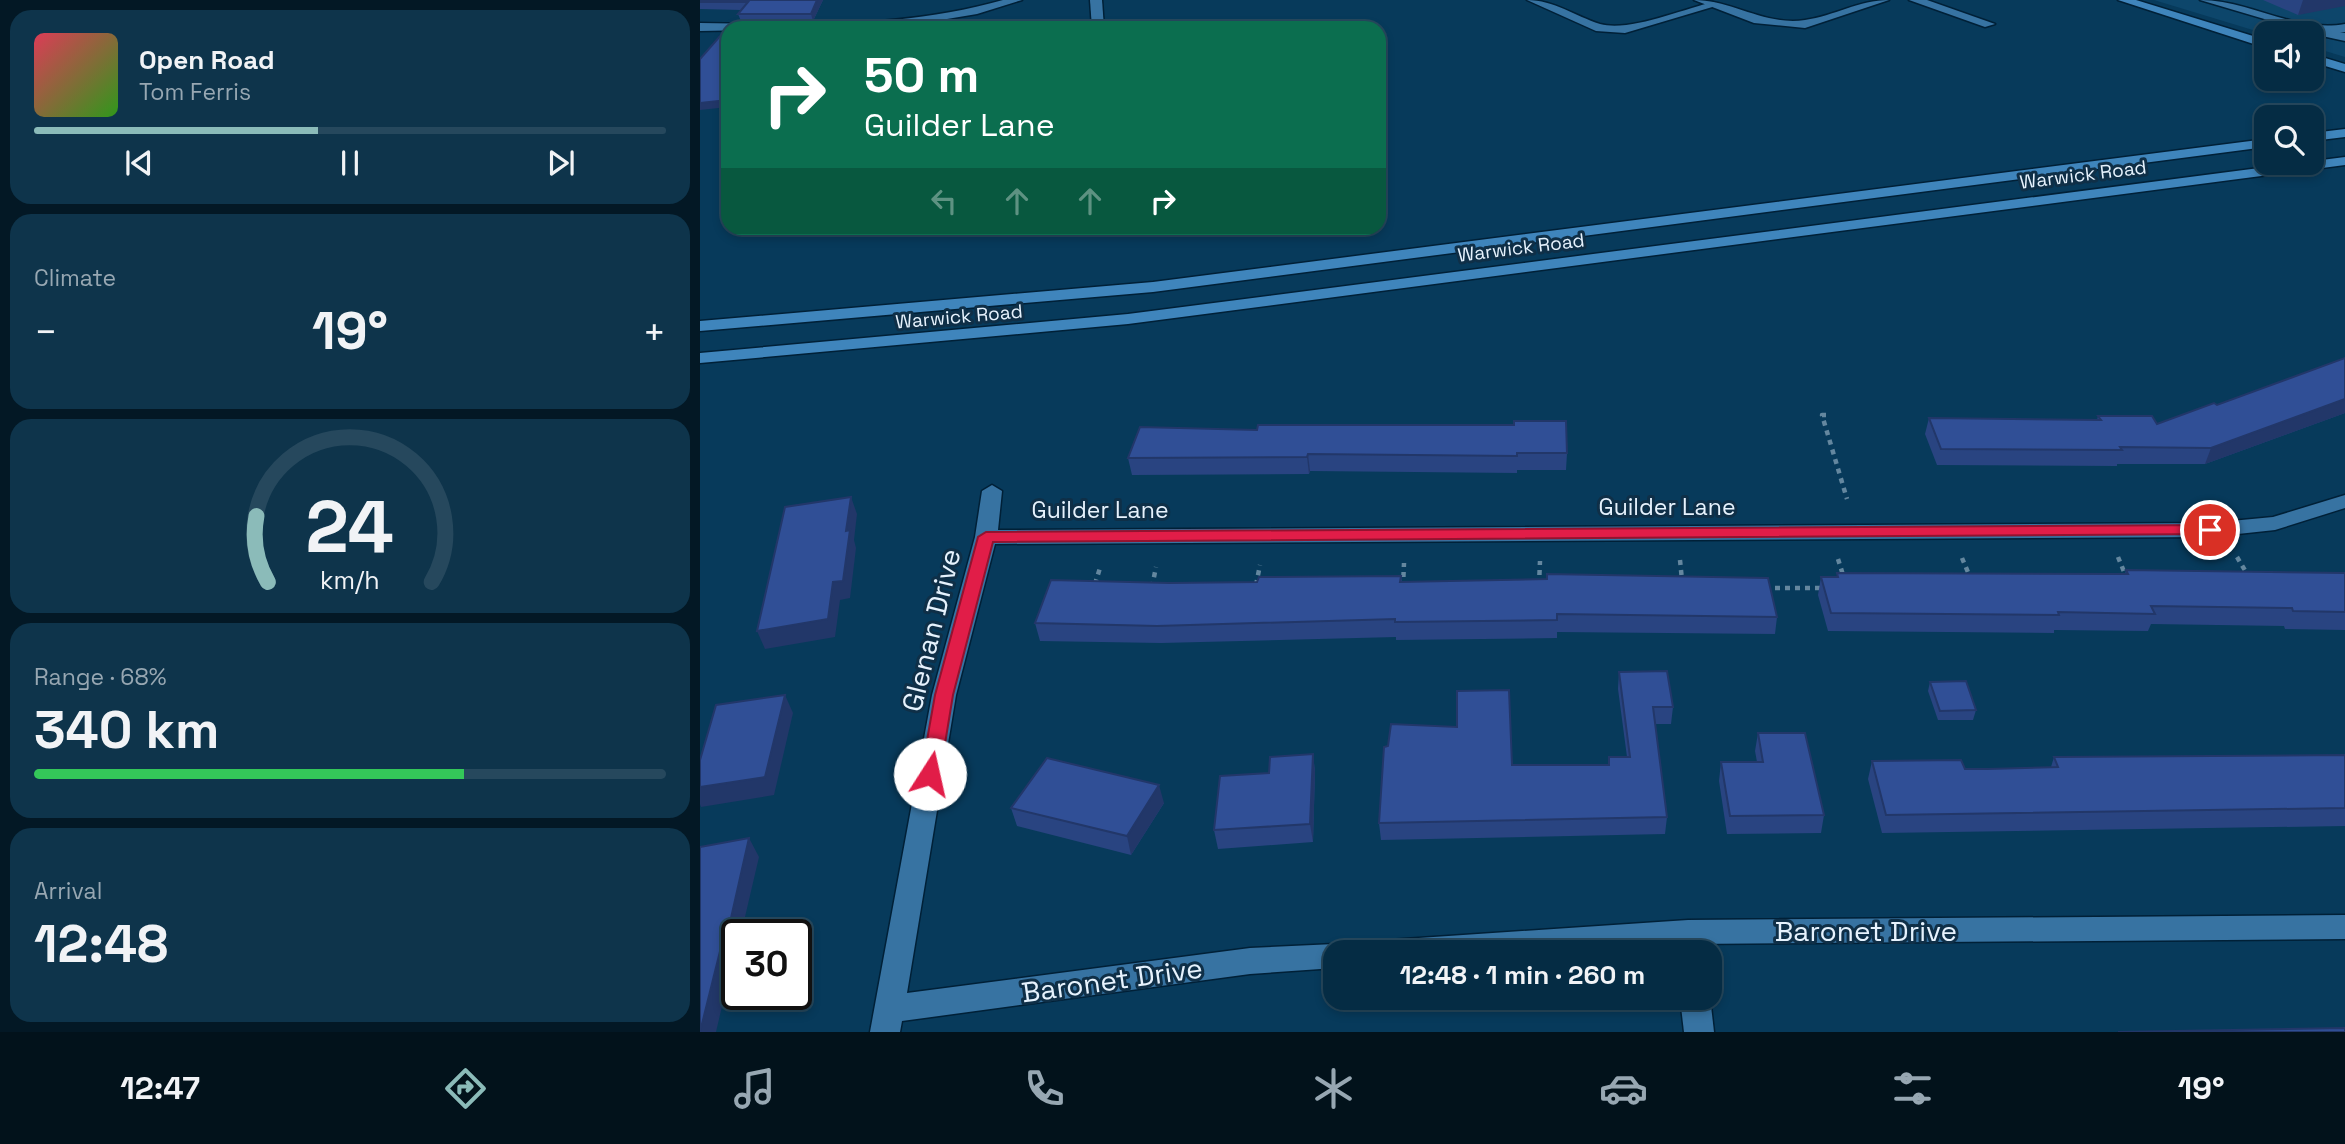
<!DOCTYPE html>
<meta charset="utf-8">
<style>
:root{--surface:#052c44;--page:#0e344b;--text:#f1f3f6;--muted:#97a7b2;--line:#26485d;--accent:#8bbbb9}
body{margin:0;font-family:"Space Grotesk",sans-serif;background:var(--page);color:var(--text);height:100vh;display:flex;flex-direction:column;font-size:26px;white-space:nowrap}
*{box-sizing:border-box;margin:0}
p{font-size:23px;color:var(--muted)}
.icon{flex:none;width:38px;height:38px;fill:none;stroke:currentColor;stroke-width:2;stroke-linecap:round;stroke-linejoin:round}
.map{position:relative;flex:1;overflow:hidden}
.panel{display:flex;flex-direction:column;gap:10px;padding:10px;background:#031825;width:700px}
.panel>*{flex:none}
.guide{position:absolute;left:21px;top:21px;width:665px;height:214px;border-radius:21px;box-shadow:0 4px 10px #0003,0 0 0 2px var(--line);background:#0b6e4f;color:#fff;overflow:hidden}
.tools{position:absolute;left:1554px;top:21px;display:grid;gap:14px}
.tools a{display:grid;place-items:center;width:70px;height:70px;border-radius:14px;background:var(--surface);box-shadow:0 4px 10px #0003,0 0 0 2px var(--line);font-size:35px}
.speed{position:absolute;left:21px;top:919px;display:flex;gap:14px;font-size:35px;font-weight:700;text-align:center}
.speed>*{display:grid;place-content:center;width:91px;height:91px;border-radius:50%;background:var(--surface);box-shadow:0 4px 10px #0003,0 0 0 2px var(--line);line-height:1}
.speed .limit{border:4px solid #111;border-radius:10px;background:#fff;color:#111}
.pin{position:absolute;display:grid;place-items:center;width:60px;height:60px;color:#fff;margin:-30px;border:4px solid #fff;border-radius:50%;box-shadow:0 2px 7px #0007}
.me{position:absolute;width:77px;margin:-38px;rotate:10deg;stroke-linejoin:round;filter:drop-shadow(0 0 5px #0008)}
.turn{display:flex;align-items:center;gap:24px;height:147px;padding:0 28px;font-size:32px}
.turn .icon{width:91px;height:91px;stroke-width:2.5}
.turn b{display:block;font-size:49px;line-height:60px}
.lanes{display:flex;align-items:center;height:66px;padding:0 28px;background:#0003;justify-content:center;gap:35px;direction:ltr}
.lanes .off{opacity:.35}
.big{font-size:52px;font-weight:800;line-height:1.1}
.panel .card{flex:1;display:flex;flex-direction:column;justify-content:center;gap:10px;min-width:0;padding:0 24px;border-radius:21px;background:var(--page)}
.panel .dial{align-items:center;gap:0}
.dial svg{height:182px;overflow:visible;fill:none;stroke:var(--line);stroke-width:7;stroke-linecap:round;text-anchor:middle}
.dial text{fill:var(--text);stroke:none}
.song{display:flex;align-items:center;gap:21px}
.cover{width:84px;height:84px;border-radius:10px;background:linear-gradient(135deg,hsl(350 70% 55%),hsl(110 70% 35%))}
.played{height:7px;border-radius:4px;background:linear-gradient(90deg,var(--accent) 45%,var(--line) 45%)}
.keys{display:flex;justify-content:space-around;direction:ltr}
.heat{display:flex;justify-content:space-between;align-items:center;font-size:38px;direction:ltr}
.charge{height:10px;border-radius:5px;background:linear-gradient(90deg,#34c759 68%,var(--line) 0)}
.trip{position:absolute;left:623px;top:940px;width:399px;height:70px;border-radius:21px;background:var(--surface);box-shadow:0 4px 10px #0003,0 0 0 2px var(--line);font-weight:800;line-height:70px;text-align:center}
.dock{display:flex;height:112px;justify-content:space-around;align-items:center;background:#02121b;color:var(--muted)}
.dock .icon{width:49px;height:49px}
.dock .active{color:var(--accent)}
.dock b{font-size:32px;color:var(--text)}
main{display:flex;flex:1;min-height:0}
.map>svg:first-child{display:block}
.built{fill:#0d466b}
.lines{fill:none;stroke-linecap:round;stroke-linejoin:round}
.lane-casing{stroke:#002037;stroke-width:3}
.street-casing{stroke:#002037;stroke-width:3}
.secondary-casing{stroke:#002037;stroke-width:3}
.path{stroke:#64879f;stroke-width:4.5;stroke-dasharray:5 5;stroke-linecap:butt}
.lane{fill:#3773a2;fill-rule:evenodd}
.street{fill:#3773a2;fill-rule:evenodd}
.secondary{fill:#3f85bc;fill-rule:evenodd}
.wall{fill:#294481}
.shaded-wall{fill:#223769}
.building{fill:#304f96;stroke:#223769;stroke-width:2}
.route{fill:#e11d48;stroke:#92132f;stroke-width:2}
.labels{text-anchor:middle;stroke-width:6;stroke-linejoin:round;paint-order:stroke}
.far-street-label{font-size:19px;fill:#e6f2fd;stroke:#0f2f47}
.street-label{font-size:23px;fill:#e6f2fd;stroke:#0f2f47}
.near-street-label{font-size:28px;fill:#e6f2fd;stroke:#0f2f47}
</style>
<main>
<section class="panel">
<div class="card">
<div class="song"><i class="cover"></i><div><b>Open Road</b><p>Tom Ferris</p></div></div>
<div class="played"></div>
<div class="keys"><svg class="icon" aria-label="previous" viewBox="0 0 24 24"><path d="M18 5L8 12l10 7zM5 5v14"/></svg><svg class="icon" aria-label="pause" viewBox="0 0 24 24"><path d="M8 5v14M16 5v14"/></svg><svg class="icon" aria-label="next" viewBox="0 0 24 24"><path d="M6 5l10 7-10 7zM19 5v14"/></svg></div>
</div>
<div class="card"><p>Climate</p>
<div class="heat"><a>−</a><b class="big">19°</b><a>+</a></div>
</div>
<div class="card dial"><svg viewBox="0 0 100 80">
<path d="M14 69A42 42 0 1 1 86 69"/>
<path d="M14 69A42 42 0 0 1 9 40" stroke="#8bbbb9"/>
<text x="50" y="56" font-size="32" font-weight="700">24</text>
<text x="50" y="72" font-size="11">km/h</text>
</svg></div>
<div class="card"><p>Range · 68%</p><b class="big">340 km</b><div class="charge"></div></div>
<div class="card"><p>Arrival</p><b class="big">12:48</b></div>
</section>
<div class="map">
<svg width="1645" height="1032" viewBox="0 0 1645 1032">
<rect width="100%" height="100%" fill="#073a5b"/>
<polygon class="built" points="1454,0 1645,0 1645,57 1612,47 1612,33 1566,34"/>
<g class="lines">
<g class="lane-casing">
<g id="lane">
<path d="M994 0C1032 0 1065 26 1105 20 1134 16 1159 0 1189 0L1105 28 1054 23Z"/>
<polygon points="1209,0 1227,0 1295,24 1285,27"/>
<path d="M1500 0C1550 0 1595 33 1645 24V32H1640L1645 33V41L1622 36 1612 40V33Z"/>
</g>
</g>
<g class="street-casing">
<g id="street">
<path d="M303 0H322L277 14 199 27 0 31V23C102 25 204 28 303 0Z"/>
<polygon points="390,0 402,0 404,28 392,28"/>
<path d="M827 0C854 0 875 16 900 24 930 32 983 9 1013 2L1019 5 925 33 896 31Z"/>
<polygon points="292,485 302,491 298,530 1510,523 1573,517 1645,495 1645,508 1575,530 1510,537 295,544 256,695 207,993 550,948 635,944 645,947 648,952 635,952 635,968 550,974 202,1021 200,1032 170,1032 232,695 275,537 282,491"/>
<polygon points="1645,915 1645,939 988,944 872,952 674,952 679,943 689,940 988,920"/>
<polygon points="980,998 1010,997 1014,1032 984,1032"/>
</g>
</g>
<g class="secondary-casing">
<g id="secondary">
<polygon points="1418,0 1436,0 1566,40 1566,48"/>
<polygon points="1612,54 1645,64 1645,72 1612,62"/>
<polygon points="1645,129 1645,137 1612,141 1612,133"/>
<polygon points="1566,139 1566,147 453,292 0,331 0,321 453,282"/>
<polygon points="1645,157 1645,165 428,324 0,363 0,353 428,314"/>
</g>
</g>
<g class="path">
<polyline points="1126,415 1122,415 1147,499"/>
<polyline points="1418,557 1427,579"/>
<polyline points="1537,557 1549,577"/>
<polyline points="1262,558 1270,577"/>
<polyline points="1138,559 1144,578"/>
<polyline points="980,560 982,580"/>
<polyline points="395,584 400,568"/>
<polyline points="556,585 560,565"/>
<polyline points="839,585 840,561"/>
<polyline points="452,587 456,567"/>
<polyline points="703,587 704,563"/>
<polyline points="1065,588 1123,588"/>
</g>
<use href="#lane" class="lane"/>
<use href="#street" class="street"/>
<use href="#secondary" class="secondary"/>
</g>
<g class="wall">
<polygon points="0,0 123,0 113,21 41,21 38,14 41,10 0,9"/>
<polygon points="1563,0 1645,0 1598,15"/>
<polygon points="1645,358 1645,413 1505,464 1417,464 1417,466 1237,465 1225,434 1229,418 1397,420 1398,416 1457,424 1517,405"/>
<polygon points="557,430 867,453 866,470 817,470 817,473 610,471 609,474 432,475 428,458"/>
<polygon points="1426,570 1645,573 1645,630 1585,629 1584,626 1451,624 1448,631 1354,630 1354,633 1128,631 1118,595 1121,577 1137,577 1137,573 1425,574"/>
<polygon points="701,576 702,582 1077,617 1075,634 857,632 857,638 696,640 696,637 461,643 340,641 335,623 469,583 557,582"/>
<polygon points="919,672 973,707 971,724 955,724 967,817 965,834 681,840 679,823 908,765 927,757 918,689"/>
<polygon points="1230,682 1276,710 1273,720 1238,720 1228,691"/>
<polygon points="1058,733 1124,815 1121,833 1027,834 1019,781 1021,762 1057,762 1055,751"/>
<polygon points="613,754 615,772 613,842 518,849 514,830 569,773"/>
<polygon points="1645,755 1645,826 1182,833 1168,779 1172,761 1265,769 1351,767 1354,757"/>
<polygon points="464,803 431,855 317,826 311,808"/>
</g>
<g class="shaded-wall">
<polygon points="117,0 123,0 113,21 111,14"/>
<polygon points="1603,0 1645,0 1645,6 1598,15"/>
<polygon points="28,100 28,107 0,110 0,103"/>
<polygon points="1645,399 1645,413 1505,464 1511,448"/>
<polygon points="608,454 610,471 609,474 607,457"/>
<polygon points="151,497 157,514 154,540 156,548 150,598 140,600 135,637 65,649 57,631 146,531"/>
<polygon points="85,695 93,713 74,795 1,807 0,804 0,787"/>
<polygon points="613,754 615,772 613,842 610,824"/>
<polygon points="459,785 464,803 431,855 427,836"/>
<polygon points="49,838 59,857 41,934 37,934 37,942 16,1032 0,1032 28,919"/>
</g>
<g class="building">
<polygon points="0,0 117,0 111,14 38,14 48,2 0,2"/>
<polygon points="107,25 106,28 28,28 28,100 0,103 0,59 28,27"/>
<polygon points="1645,358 1645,399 1511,448 1420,447 1422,450 1241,449 1229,418 1401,420 1398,416 1452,416 1457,424 1514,403 1517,405"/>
<polygon points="814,421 866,421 867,453 817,453 817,456 608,454 607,457 428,458 440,427 557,430 558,425 814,425"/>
<polygon points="151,497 146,531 150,530 143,581 133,582 128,619 57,631 85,507"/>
<polygon points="1426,570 1645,573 1645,612 1593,611 1592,608 1451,606 1455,614 1358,612 1359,615 1131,613 1121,577 1138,577 1137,573 1428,574"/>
<polygon points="847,574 1068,578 1077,617 857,614 857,620 695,622 695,619 457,626 335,623 351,580 469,583 557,582 559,577 701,576 700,582 847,579"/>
<polygon points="967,671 973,707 953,707 967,817 679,823 684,747 688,746 691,724 757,727 757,691 809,690 812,765 909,765 909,757 930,757 919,672"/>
<polygon points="1266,681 1276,710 1240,711 1230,682"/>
<polygon points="85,695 65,777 0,787 0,760 16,705"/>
<polygon points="1058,733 1105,733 1124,815 1030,816 1021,762 1063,762"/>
<polygon points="613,754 610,824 514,830 520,776 569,773 570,757"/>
<polygon points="1645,755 1645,808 1186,815 1172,761 1261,760 1265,769 1287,769 1358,767 1354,757"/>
<polygon points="347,758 459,785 427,836 311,808"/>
<polygon points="49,838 31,918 28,919 0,1032 0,847"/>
<polygon points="1645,1028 1645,1032 1418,1032"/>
</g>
<polygon class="route" points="1510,525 1518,530 1515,534 293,542 253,695 240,774 230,781 221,774 235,695 278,537 286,532"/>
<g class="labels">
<g class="far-street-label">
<text transform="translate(1383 174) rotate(-7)" y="7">Warwick Road</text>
<text transform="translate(821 247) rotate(-7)" y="7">Warwick Road</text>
<text transform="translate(259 316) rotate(-5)" y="7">Warwick Road</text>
</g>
<g class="street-label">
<text x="967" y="515">Guilder Lane</text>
<text x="400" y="518">Guilder Lane</text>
</g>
<g class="near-street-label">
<text transform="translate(231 630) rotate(-76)" y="10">Glenan Drive</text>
<text x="1166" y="941">Baronet Drive</text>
<text transform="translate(412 980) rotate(-8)" y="10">Baronet Drive</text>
</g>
</g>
</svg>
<div class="tools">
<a><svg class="icon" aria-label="sound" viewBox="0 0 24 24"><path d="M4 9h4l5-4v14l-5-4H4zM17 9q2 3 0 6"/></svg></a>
<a><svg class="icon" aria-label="search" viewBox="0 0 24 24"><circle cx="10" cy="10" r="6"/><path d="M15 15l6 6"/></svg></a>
</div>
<div class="speed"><div class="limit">30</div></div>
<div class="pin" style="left:1510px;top:530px;background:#d93025"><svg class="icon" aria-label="arrive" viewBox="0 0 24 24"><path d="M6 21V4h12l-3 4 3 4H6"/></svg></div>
<svg class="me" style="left:230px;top:774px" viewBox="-20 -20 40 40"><circle r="19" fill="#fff"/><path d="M0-13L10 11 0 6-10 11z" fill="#e11d48"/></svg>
<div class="trip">12:48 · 1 min · 260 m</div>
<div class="guide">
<div class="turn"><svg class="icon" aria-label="right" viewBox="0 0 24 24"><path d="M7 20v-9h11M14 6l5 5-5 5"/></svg><div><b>50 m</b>Guilder Lane</div></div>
<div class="lanes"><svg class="icon off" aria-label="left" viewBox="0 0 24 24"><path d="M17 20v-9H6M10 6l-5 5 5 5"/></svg><svg class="icon off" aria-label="ahead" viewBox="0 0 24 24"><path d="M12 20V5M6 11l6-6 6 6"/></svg><svg class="icon off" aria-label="ahead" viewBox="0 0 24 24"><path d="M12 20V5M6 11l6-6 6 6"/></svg><svg class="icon" aria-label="right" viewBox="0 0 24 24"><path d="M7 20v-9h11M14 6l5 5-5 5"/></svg></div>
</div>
</div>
</main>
<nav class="dock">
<b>12:47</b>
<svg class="icon active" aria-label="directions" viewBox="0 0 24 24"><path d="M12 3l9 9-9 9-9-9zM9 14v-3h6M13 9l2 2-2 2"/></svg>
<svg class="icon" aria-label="music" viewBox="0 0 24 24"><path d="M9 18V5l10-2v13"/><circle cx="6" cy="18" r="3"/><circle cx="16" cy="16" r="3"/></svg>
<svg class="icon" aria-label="phone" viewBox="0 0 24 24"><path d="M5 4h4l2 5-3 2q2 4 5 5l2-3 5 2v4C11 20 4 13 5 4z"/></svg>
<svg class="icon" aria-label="climate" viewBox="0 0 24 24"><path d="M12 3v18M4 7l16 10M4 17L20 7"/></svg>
<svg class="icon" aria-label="car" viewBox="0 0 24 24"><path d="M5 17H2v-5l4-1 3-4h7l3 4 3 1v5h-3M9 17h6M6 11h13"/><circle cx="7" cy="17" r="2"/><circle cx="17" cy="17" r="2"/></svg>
<svg class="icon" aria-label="filters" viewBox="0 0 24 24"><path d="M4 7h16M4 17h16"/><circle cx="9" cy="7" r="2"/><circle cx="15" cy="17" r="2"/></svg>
<b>19°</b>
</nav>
